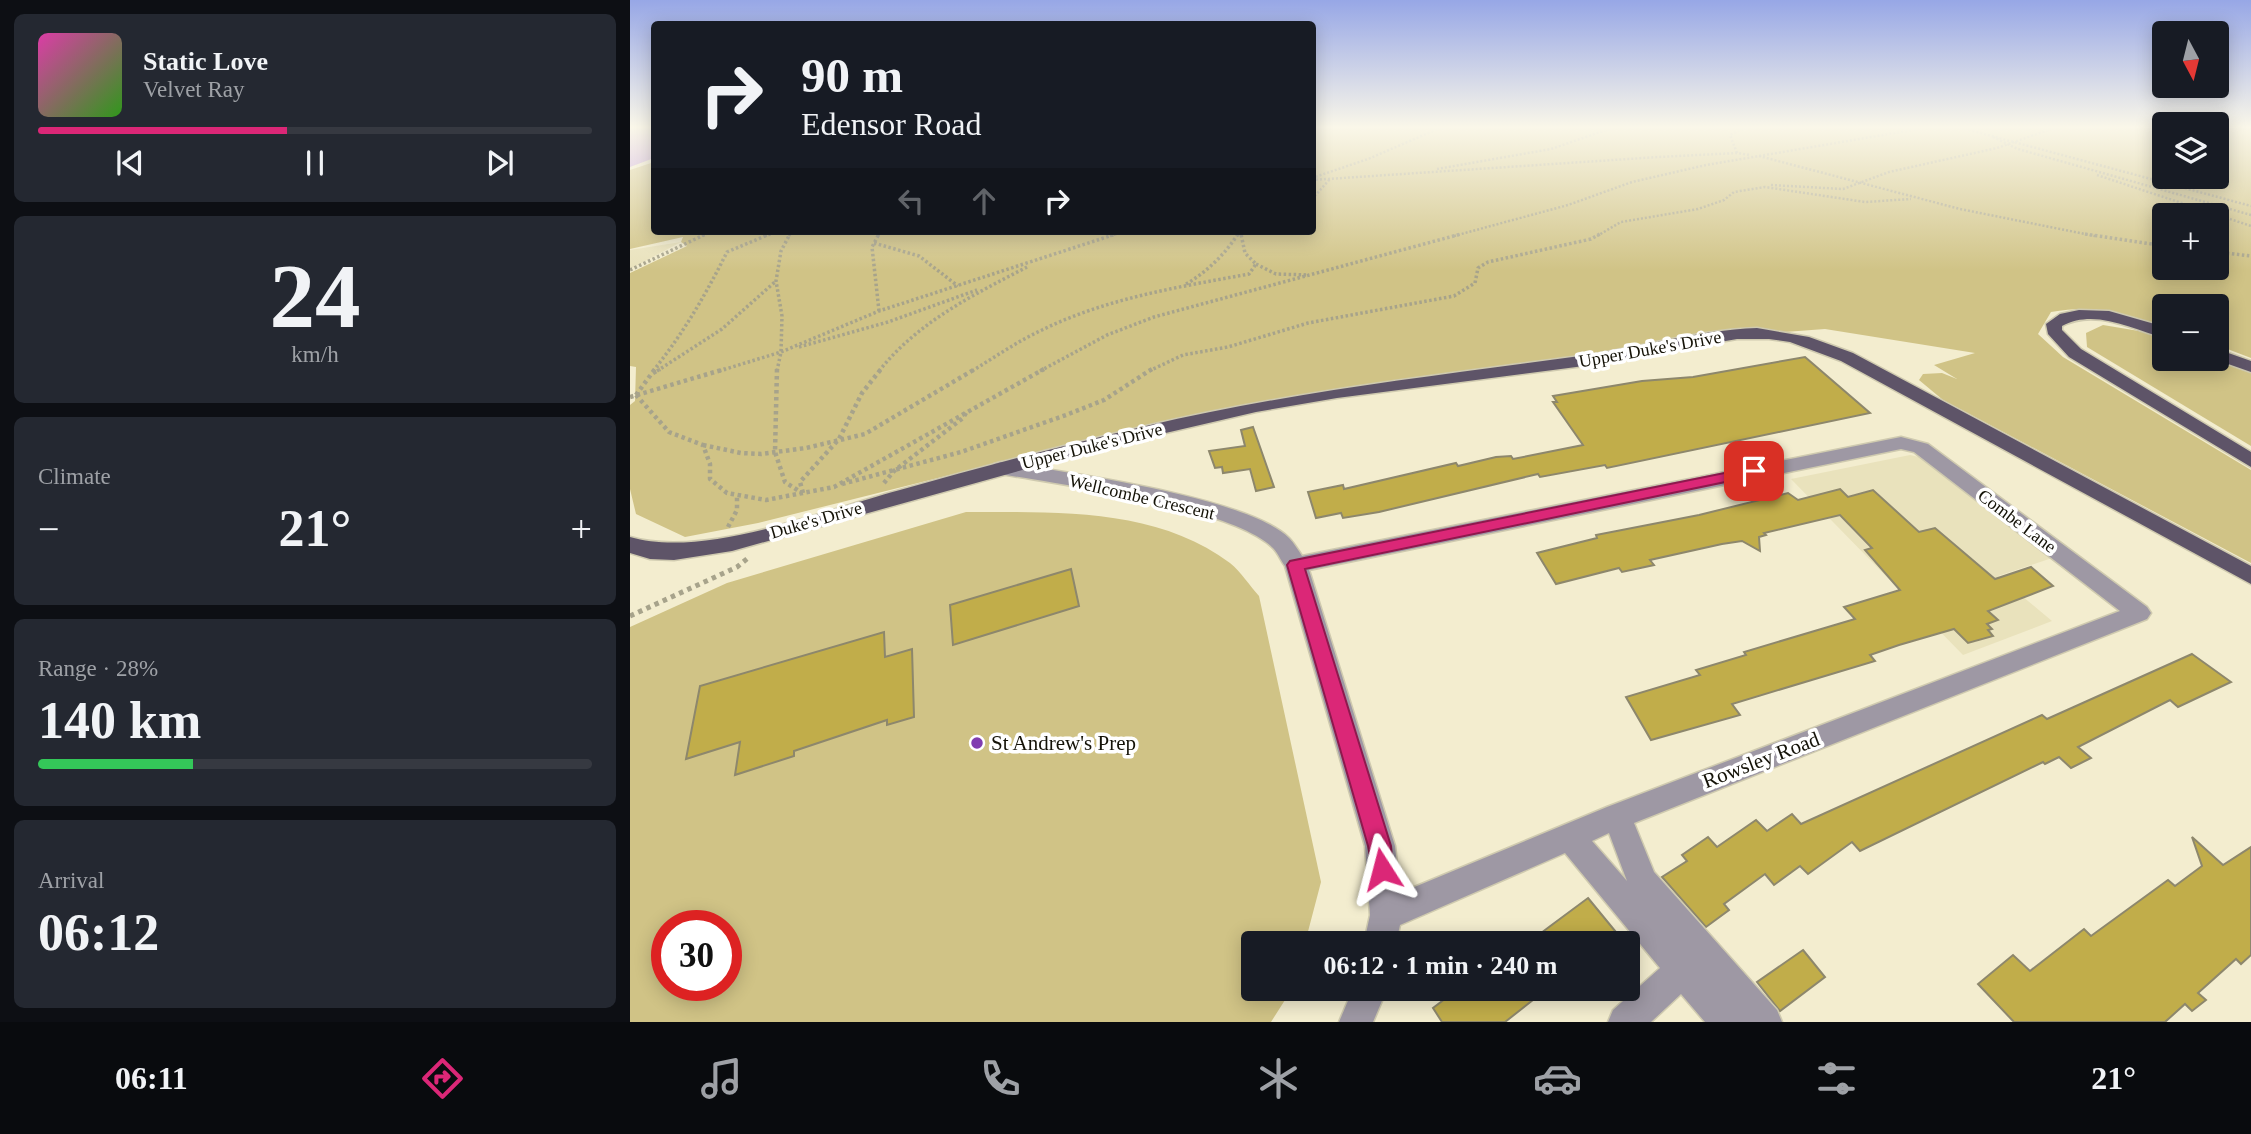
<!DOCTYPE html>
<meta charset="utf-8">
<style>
:root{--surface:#171b24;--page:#242831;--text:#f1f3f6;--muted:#9ea1a6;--line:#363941;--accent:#db2777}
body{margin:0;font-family:"Times New Roman",serif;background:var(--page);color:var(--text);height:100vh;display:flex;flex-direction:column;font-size:26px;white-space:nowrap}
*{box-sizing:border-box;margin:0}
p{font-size:23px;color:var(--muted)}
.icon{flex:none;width:38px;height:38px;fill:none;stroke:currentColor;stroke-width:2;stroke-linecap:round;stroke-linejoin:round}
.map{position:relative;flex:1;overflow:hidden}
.panel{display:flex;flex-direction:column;gap:14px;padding:14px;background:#0d0f14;width:630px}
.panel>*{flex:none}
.guide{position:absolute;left:21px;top:21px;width:665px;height:214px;border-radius:7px;box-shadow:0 4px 18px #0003;background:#171b24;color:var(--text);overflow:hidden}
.needle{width:46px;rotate:173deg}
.tools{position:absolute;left:1522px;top:21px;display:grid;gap:14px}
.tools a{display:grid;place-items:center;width:77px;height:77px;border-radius:7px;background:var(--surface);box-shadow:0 4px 18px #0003;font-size:35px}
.speed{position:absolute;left:21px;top:910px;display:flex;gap:14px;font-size:35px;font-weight:700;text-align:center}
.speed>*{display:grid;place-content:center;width:91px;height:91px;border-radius:50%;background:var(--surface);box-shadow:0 4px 18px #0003;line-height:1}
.speed .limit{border:10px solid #d22;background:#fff;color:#111}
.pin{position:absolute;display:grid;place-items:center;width:60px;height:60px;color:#fff;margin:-30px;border-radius:14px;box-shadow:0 4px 10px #0006}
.me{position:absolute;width:77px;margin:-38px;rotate:351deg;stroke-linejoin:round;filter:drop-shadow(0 0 5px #0008)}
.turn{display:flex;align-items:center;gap:24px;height:147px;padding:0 35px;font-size:32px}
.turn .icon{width:91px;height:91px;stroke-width:2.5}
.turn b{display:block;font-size:49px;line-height:60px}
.lanes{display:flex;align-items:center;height:66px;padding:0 35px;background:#0003;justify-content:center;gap:35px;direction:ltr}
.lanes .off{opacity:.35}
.big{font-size:52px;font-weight:600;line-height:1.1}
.panel .widget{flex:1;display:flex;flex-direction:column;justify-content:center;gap:10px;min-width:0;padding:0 24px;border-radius:10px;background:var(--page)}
.panel .dial{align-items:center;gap:0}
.dial b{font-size:91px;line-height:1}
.song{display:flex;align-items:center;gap:21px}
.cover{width:84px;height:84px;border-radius:10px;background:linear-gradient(135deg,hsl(320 70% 55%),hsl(110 70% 35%))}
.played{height:7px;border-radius:4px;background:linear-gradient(90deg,var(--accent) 45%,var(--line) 45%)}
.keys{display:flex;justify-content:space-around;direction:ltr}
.heat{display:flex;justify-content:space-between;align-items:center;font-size:38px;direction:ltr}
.charge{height:10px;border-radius:5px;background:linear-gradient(90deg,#34c759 28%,var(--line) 0)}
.trip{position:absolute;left:611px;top:931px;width:399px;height:70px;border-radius:7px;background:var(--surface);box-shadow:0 4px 18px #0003;font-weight:600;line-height:70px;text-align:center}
.tabs{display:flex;height:112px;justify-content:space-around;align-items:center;background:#090b0e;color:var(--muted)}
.tabs .icon{width:49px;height:49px}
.tabs .selected{color:var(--accent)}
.tabs b{font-size:32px;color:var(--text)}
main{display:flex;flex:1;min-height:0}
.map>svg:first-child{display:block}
.built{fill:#e9e2bc}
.green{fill:#d0c386;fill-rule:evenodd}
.water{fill:#bd93e3}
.building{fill:#c1ad4a;stroke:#8d876c;stroke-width:2}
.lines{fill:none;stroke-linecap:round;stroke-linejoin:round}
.minor-casing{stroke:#cfcaaf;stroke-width:3}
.major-casing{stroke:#cfcaaf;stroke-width:3}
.path-far3{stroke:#a7a38b;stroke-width:2.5;stroke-dasharray:2 2;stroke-linecap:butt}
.path-far2{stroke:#a7a38b;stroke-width:3.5;stroke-dasharray:2.5 2.5;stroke-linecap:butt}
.path-far1{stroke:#a7a38b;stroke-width:4.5;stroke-dasharray:3.5 3.5;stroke-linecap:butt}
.path{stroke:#a7a38b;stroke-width:5;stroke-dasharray:4.5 4.5;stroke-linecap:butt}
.minor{fill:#9e98a4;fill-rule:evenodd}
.major{fill:#5e5468;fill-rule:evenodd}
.route{fill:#db2777;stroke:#8e194d;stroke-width:2}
.poi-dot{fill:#803cb0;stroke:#fff;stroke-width:2.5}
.labels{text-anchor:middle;stroke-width:7;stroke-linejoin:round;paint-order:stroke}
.street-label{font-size:18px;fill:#141207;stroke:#fff}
.near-poi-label{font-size:21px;fill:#141207;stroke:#fff;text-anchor:start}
.near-street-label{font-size:21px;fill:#141207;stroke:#fff}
</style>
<main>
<section class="panel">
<div class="widget">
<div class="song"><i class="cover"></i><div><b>Static Love</b><p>Velvet Ray</p></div></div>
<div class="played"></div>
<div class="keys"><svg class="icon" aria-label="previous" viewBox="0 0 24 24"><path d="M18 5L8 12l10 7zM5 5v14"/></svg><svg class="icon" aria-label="pause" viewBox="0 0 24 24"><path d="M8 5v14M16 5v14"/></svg><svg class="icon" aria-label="next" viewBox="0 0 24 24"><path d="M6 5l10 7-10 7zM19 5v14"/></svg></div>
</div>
<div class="widget dial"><b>24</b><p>km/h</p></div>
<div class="widget"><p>Climate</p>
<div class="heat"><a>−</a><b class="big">21°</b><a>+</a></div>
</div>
<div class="widget"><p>Range · 28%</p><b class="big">140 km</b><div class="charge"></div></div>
<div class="widget"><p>Arrival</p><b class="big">06:12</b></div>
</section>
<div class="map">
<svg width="1621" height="1022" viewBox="0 0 1621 1022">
<rect width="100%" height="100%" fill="#f3edcf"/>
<g class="built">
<polygon points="51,242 0,269 0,250"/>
<polygon points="1280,455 1289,457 1422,558 1368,576 1422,621 1333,655 1161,479"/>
</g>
<g class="green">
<path d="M683 128H1535V177H1587V128H1621V358L1587 345V306H1535V328C1493 313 1466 304 1421 312L1408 334 1433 357 1621 470V563L1313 400 1289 380 1293 374 1312 373 1327 379 1304 365 1345 353 1195 329 1099 336 924 360 480 435 128 523 55 537 6 514 0 489V405L5 401 6 367 0 366V273L57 246 51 242 53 237 0 249V170L24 162V231H682ZM1535 215H1587V268H1535Z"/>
<polygon points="1473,325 1515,332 1535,339 1535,359 1586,359 1621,372 1621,446 1457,347 1456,333"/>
<path d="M336 512C424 512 526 507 600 563 611 572 620 586 629 596L691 882 675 943H623V989H662L641 1022H0V627L97 583ZM37 926H96V985H37Z"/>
</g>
<polygon class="water" points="0,128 24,128 24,158 0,167"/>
<g class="building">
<polygon points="1175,357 1240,413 977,468 975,465 910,477 908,474 749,512 713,518 711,513 686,518 678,492 713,485 714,489 826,463 828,466 866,457 881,456 883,459 953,445 923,402 927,402 923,396 1012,381 1063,377"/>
<polygon points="623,427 644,487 626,491 620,469 593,473 592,467 585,468 579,451 615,446 611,430"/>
<polygon points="1210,489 1218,497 1243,490 1289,532 1305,528 1365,579 1401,567 1423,586 1358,611 1368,620 1357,624 1362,629 1358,630 1363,636 1338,643 1324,629 1269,645 1240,655 1245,661 1102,704 1110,715 1021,740 996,697 1070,675 1066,670 1116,655 1114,652 1225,619 1214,607 1270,590 1235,550 1242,548 1210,515 1134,533 1136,535 1129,537 1130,551 1112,541 1092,544 1020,560 1024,565 992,572 989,568 926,584 907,553 967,538 966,535 1069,515 1158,493 1168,500"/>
<polygon points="441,569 449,606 323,645 320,605"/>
<polygon points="254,632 255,657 282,649 284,717 257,725 257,720 164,751 164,756 105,775 110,742 56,759 70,686"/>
<polygon points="1562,654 1601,682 1548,707 1540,700 1448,747 1461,758 1441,768 1429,757 1415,764 1413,762 1230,851 1222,842 1178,874 1170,866 1144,885 1135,874 1094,904 1099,910 1076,927 1032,877 1057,861 1052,855 1078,837 1087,847 1126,820 1137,831 1162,814 1171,824 1412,715 1417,719"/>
<polygon points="1562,837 1593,865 1621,847 1621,955 1611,964 1606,959 1568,993 1576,1000 1562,1011 1555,1004 1535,1022 1384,1022 1348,984 1383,955 1400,971 1454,929 1461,936 1538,880 1545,886 1572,866"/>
<polygon points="958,898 995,943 898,943 919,927"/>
<polygon points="1173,950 1195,977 1150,1011 1127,982"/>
<polygon points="828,989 917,989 875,1022 812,1022 803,1008"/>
</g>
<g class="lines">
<g class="minor-casing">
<g id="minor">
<path d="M1271 437 1298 444 1517 607 1521 613 1517 619 1004 823 1024 872 1147 1010 1152 1022H1075L1051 994 1021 1022H978L983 1010 1030 968 935 853 770 925 766 943H734L740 915 735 846 655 566C651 561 648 553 643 548 602 507 432 485 371 474L364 472 361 468 364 464 371 462C433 472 618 497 659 538 664 543 668 550 672 556ZM1271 449 1284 452 1490 611 977 807 770 893 765 846 679 570ZM979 833 997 881 962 841Z"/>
<polygon points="723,989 757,989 743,1022 709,1022"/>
</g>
</g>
<g class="major-casing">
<g id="major">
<path d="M1449 310 1479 311 1535 327V338C1502 330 1466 308 1432 326V330L1451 349 1621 452V467L1439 357 1418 334 1416 324 1430 314Z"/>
<path d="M1127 328 1179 337 1223 353 1621 566V584L1211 361 1160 342 1139 339H1107L954 366 707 398 626 412 471 448 102 551 44 560 20 559 0 553V537C74 559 195 510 270 490 352 467 434 445 516 426 660 392 804 376 950 356 1010 348 1067 330 1127 328Z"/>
<polygon points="1587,349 1621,361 1621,372 1584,359 1587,359"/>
</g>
</g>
<g class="path-far3">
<polyline points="1363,137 1388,149 1621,215"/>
<polyline points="1107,153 1100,135 1115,128"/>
<polyline points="1129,156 1330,209 1465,236"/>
<polyline points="807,169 921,149 982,128"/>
<polyline points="1467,175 1621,226"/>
<polyline points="682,178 738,159 810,128"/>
<polyline points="682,180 1028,157 1107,153 1121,155"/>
<polyline points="1141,185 1213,189 1259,172 1367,148 1424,128"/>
<polyline points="682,199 700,179"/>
<polyline points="610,231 611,236"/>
<polyline points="72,236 82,231"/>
<polyline points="135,236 149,231"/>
<polyline points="159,236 162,231"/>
<polyline points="248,236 251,231"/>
<polyline points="480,236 495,231"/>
<polyline points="607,236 610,231"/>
<polyline points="824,236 938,205 1002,182 1076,165 1294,128 1332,128 1621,206"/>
<polyline points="967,236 991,222 1068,209 1094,200 1104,192 1135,187 1235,202 1281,199"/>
</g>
<g class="path-far2">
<polyline points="1455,234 1535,246"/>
<polyline points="244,243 289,256 328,286"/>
<polyline points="1587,252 1621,256"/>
<polyline points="626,264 646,274 679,275"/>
<polyline points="0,270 76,234"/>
<path d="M556 284C577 272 595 254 608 234"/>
<polyline points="249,311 242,247 249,234"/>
<polyline points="169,347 258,322 347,290"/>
<path d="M23 371C53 334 76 294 97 252L140 234"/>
<polyline points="27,371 92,329 146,281"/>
<polyline points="89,371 151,352 249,311 486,234"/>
<polyline points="147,371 151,352 152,316 146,281 151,251 160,234"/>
<path d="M249 371C288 322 343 295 397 267"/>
<path d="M342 371C365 357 388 341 412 330 477 298 549 287 619 274L626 264 615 253 611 234"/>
<polyline points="410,371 477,335 524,317 831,234"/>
<polyline points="519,371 553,355 598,347 678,323 824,296 845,283 848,268 858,262 961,239 970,234"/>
</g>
<g class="path-far1">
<polyline points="147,369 145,452 155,482 172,493"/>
<polyline points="23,373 30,369"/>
<polyline points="6,395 39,432 73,445 80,464 80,479 97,493 136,500 204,487 414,369"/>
<polyline points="6,395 25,369"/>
<polyline points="0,397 95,369"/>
<polyline points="73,445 111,453 131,454 176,448 235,434 345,369"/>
<polyline points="254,483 264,471 333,418 337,411"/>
<polyline points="212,484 331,452 436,415 474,400 522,369"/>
<polyline points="173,493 170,482 209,439 232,393 251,369"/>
<polyline points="98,527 107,510 107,495"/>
</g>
<polyline class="path" points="0,616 107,567 118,558"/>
<use href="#minor" class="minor"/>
<use href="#major" class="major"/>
</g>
<linearGradient id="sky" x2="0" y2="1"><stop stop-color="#97a7e6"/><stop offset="0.47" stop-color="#faf7e9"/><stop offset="1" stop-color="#faf7e9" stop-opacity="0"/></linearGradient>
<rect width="1621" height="271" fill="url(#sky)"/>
<polygon class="route" points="1124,467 1131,471 1129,475 675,569 761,846 763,869 760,877 752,880 744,877 738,846 657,565 660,561"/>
<circle class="poi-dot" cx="347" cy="743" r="7"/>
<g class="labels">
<g class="street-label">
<text transform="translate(1020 349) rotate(-10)" y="6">Upper Duke's Drive</text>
<text transform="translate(462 446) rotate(-14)" y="6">Upper Duke's Drive</text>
<text transform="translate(512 497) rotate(13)" y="6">Wellcombe Crescent</text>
<text transform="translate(186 520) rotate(-16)" y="6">Duke's Drive</text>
<text transform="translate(1387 521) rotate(37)" y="6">Combe Lane</text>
</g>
<g class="near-poi-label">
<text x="361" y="750">St Andrew's Prep</text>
</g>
<g class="near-street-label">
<text transform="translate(1131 760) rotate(-21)" y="7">Rowsley Road</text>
</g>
</g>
</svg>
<div class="tools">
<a><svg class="needle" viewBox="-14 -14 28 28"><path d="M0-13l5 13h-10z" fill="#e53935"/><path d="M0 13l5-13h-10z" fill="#9ea1a6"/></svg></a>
<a><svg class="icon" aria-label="layers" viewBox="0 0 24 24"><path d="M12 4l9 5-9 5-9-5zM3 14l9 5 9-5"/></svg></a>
<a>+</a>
<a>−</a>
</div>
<div class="speed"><div class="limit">30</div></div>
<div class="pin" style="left:1124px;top:471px;background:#d93025"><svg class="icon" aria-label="arrive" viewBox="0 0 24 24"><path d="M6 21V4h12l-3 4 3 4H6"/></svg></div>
<svg class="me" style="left:752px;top:869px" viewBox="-20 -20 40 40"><path d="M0-17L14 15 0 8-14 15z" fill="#db2777" stroke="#fff" stroke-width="4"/></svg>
<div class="trip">06:12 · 1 min · 240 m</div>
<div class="guide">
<div class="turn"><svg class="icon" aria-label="right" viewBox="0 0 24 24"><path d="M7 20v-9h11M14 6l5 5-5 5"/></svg><div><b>90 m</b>Edensor Road</div></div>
<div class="lanes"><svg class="icon off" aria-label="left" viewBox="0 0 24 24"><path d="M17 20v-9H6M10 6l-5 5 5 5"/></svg><svg class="icon off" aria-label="ahead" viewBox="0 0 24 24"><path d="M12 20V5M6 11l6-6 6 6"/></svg><svg class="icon" aria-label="right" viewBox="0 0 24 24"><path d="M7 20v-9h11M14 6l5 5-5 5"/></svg></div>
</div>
</div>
</main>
<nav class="tabs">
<b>06:11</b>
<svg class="icon selected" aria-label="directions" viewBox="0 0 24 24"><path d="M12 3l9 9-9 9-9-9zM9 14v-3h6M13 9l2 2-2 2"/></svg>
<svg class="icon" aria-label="music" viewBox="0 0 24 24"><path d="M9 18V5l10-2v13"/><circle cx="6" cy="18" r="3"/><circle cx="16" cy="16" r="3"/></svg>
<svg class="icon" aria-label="phone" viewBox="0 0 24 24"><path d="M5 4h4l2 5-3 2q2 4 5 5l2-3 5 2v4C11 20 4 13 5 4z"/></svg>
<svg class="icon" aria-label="climate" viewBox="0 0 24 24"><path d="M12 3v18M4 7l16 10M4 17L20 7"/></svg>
<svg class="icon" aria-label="car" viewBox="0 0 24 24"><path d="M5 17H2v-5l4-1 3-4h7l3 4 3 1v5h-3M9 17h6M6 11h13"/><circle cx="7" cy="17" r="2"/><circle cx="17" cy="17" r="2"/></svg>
<svg class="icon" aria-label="filters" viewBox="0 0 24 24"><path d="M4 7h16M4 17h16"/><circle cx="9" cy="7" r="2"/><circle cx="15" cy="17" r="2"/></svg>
<b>21°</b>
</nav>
